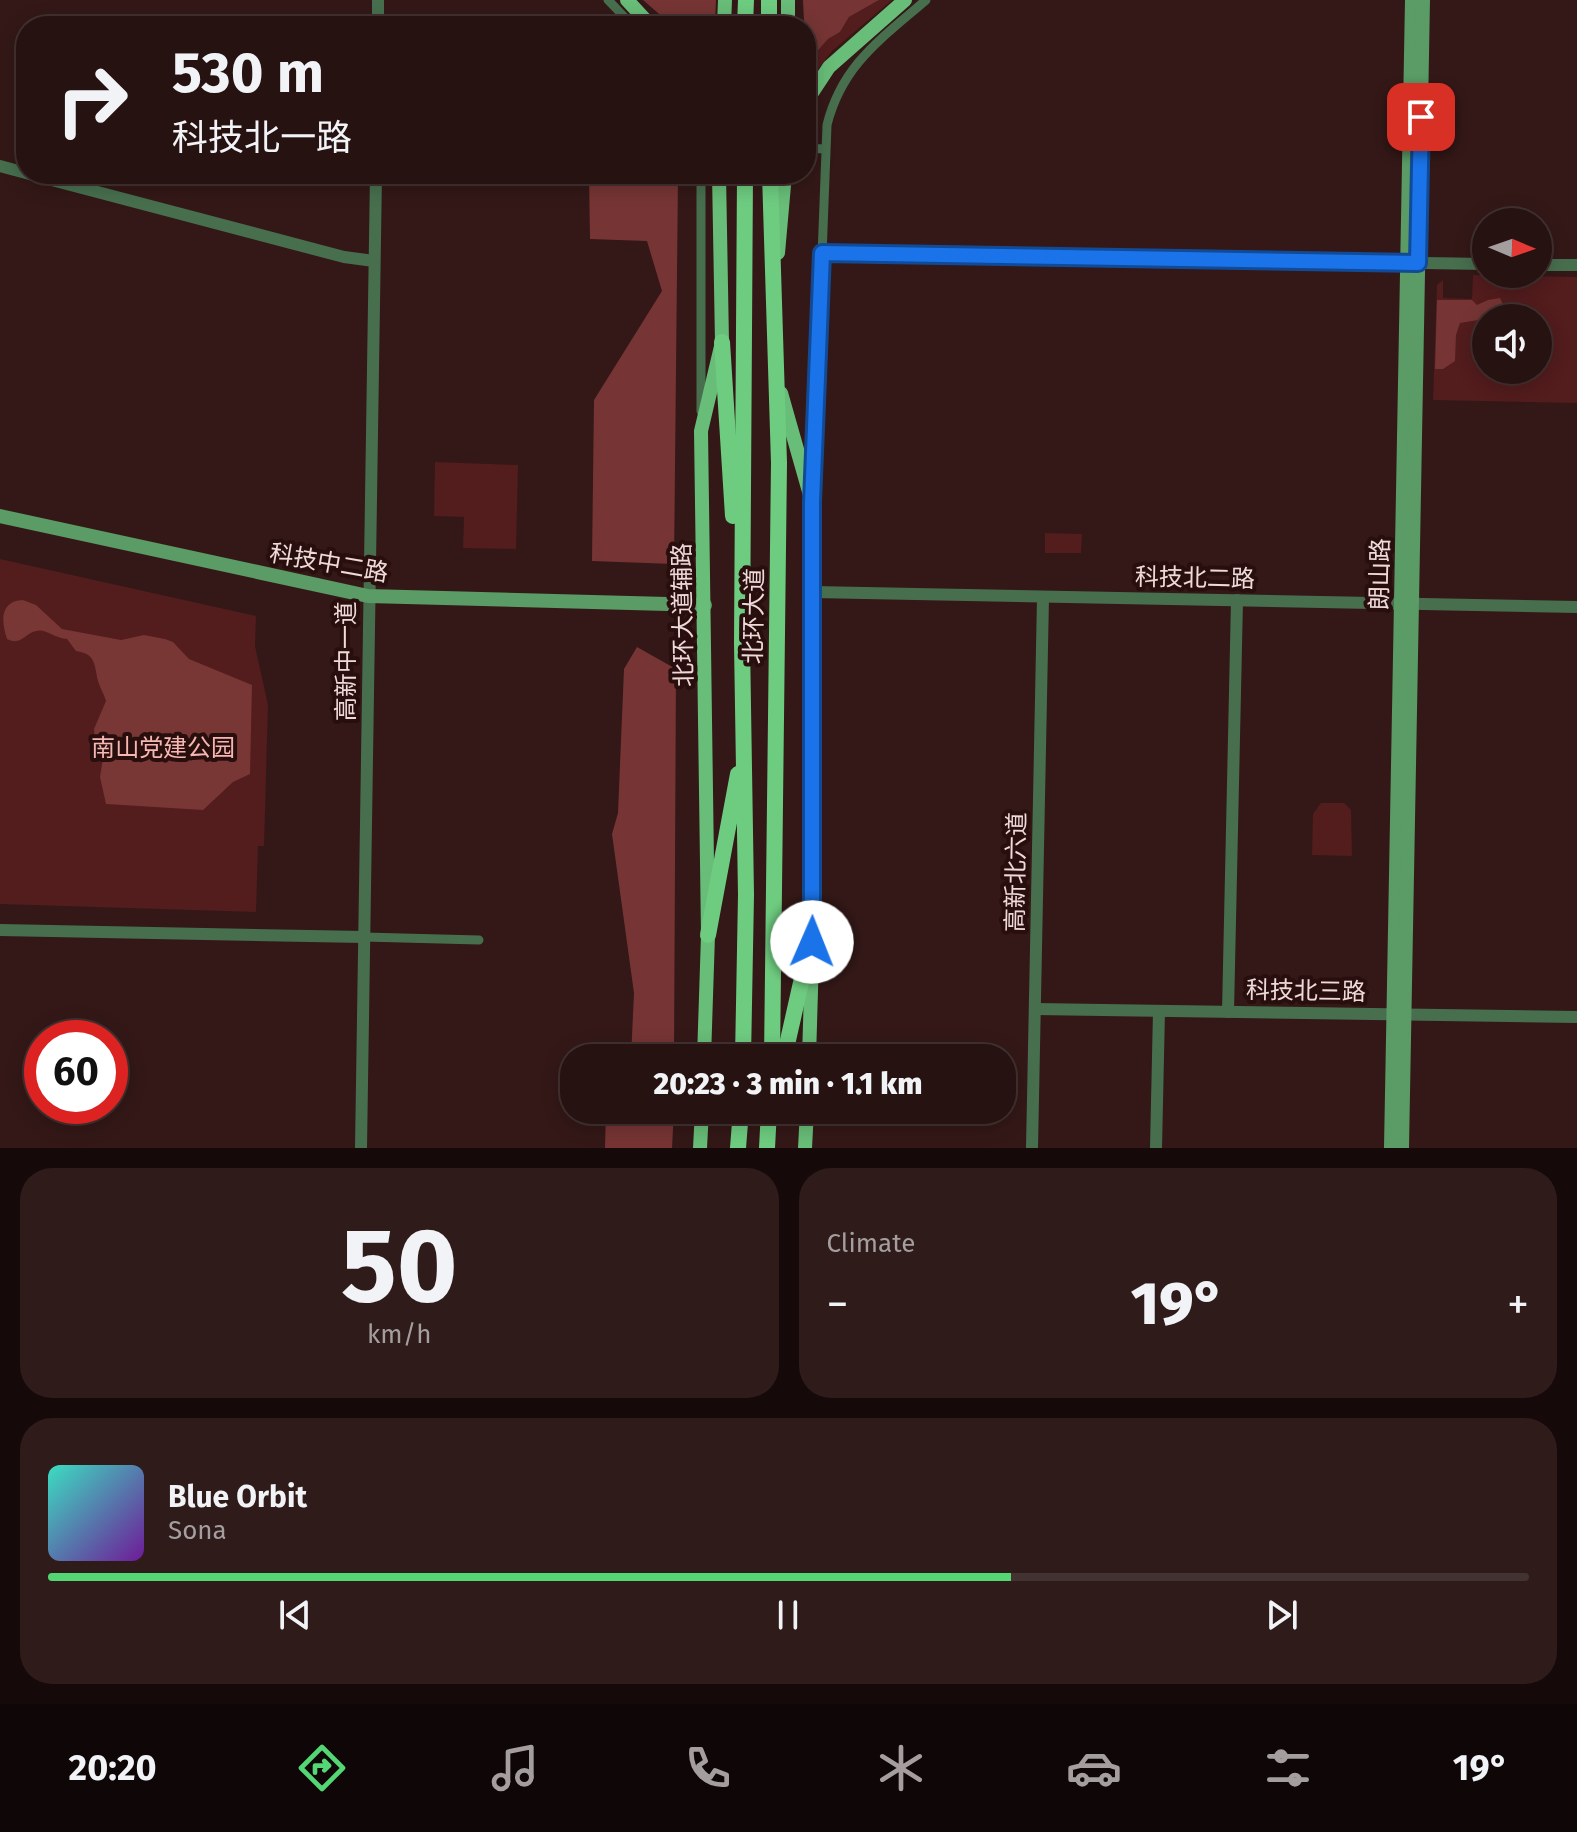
<!DOCTYPE html>
<meta charset="utf-8">
<style>
:root{--surface:#261211;--page:#2e1b1a;--text:#f1f3f6;--muted:#a49e9f;--line:#423231;--accent:#53d673}
body{margin:0;font-family:"Fira Sans","Noto Sans SC",sans-serif;background:var(--page);color:var(--text);height:100vh;display:flex;flex-direction:column;font-size:30px;white-space:nowrap}
*{box-sizing:border-box;margin:0}
p{font-size:26px;color:var(--muted)}
.icon{flex:none;width:44px;height:44px;fill:none;stroke:currentColor;stroke-width:2;stroke-linecap:round;stroke-linejoin:round}
.map{position:relative;height:1148px;overflow:hidden}
.details{display:flex;flex-direction:column;gap:20px;padding:20px;background:#150a09;flex:1}
.details>*{flex:none}
.hud{position:absolute;left:16px;top:16px;width:800px;height:168px;border-radius:32px;box-shadow:0 4px 20px #0003,0 0 0 2px var(--line);background:#261211;color:var(--text);overflow:hidden}
.needle{width:52px;rotate:92deg}
.controls{position:absolute;left:1472px;top:208px;display:grid;gap:16px}
.controls a{display:grid;place-items:center;width:80px;height:80px;border-radius:50%;background:var(--surface);box-shadow:0 4px 20px #0003,0 0 0 2px var(--line);font-size:40px}
.speed{position:absolute;left:24px;top:1020px;display:flex;gap:16px;font-size:40px;font-weight:700;text-align:center}
.speed>*{display:grid;place-content:center;width:104px;height:104px;border-radius:50%;background:var(--surface);box-shadow:0 4px 20px #0003,0 0 0 2px var(--line);line-height:1}
.speed .limit{border:12px solid #d22;background:#fff;color:#111}
.pin{position:absolute;display:grid;place-items:center;width:68px;height:68px;color:#fff;margin:-34px;border-radius:16px;box-shadow:0 4px 12px #0006}
.me{position:absolute;width:88px;margin:-44px;rotate:1deg;stroke-linejoin:round;filter:drop-shadow(0 0 6px #0008)}
.turn{display:flex;align-items:center;gap:28px;height:168px;padding:0 24px;font-size:36px}
.turn .icon{width:104px;height:104px;stroke-width:2.5}
.turn b{display:block;font-size:56px;line-height:68px}
.big{font-size:60px;font-weight:800;line-height:1.1}
.details .card{flex:1;display:flex;flex-direction:column;justify-content:center;gap:12px;min-width:0;padding:0 28px;border-radius:32px;background:var(--page)}
.details .dial{align-items:center;gap:0}
.dial b{font-size:104px;line-height:1}
.song{display:flex;align-items:center;gap:24px}
.cover{width:96px;height:96px;border-radius:12px;background:linear-gradient(135deg,hsl(170 70% 55%),hsl(280 70% 35%))}
.played{height:8px;border-radius:4px;background:linear-gradient(90deg,var(--accent) 65%,var(--line) 65%)}
.keys{display:flex;justify-content:space-around;direction:ltr}
.heat{display:flex;justify-content:space-between;align-items:center;font-size:44px;direction:ltr}
.details .tiles{flex:1;display:grid;gap:20px;grid-template-columns:1fr 1fr}
.card:last-child{grid-column:span 2}
.trip{position:absolute;left:560px;top:1044px;width:456px;height:80px;border-radius:32px;background:var(--surface);box-shadow:0 4px 20px #0003,0 0 0 2px var(--line);font-weight:800;line-height:80px;text-align:center}
.menu{display:flex;height:128px;justify-content:space-around;align-items:center;background:#0f0707;color:var(--muted)}
.menu .icon{width:56px;height:56px}
.menu .active{color:var(--accent)}
.menu b{font-size:36px;color:var(--text)}
.map>svg:first-child{display:block}
.green{fill:#531c1d;fill-rule:evenodd}
.forest{fill:#763534}
.water{fill:#783635}
.lines{fill:none;stroke-linecap:round;stroke-linejoin:round}
.minor{stroke:#476f4e;stroke-width:9}
.tertiary{stroke:#476f4e;stroke-width:12}
.secondary{stroke:#5a9b66;stroke-width:14}
.primary{stroke:#68bd78;stroke-width:14}
.trunk{stroke:#6ecc80;stroke-width:16}
.route-casing{stroke:#114b97;stroke-width:20}
.route{stroke:#1a73e8;stroke-width:14}
.labels{text-anchor:middle;stroke-width:8;stroke-linejoin:round;paint-order:stroke}
.street-label{font-size:24px;fill:#eedad8;stroke:#290e0e}
.park-label{font-size:24px;fill:#f6b7b3;stroke:#290e0e}
</style>
<div class="map">
<svg width="1577" height="1148" viewBox="0 0 1577 1148">
<rect width="100%" height="100%" fill="#331817"/>
<g class="green">
<polygon points="879,0 892,0 832,51 806,84 806,64 828,39 840,32 849,17"/>
<path d="M1473 275 1577 277V403L1433 400 1437 285 1443 280V298L1472 299ZM1486 318H1538V370H1486Z"/>
<polygon points="435,462 518,465 516,549 463,548 464,517 434,516"/>
<polygon points="1045,533 1082,534 1081,553 1045,553"/>
<polygon points="0,559 256,616 255,646 268,705 264,846 258,846 256,912 0,904"/>
<polygon points="1321,803 1344,803 1351,810 1352,856 1312,855 1313,814"/>
</g>
<g class="forest">
<polygon points="643,0 716,0 715,26 673,26"/>
<polygon points="803,0 879,0 849,17 840,32 828,39 806,64"/>
<polygon points="589,174 678,174 674,564 592,561 594,400 662,291 647,241 590,239"/>
<polygon points="1500,298 1508,315 1460,323 1456,335 1455,361 1443,369 1435,369 1437,300 1472,300 1477,305 1488,300"/>
<polygon points="637,647 676,669 674,1058 631,1058 634,993 612,834 618,813 624,669"/>
<polygon points="674,1110 672,1148 605,1148 606,1111"/>
</g>
<path class="water" d="M23 600 36 605 62 629 121 640 144 635 165 639 173 642 189 659 252 685 250 774 233 782 203 810 106 804 100 777 103 758 95 741 94 729 106 701C104 694 100 688 98 681 94 664 96 654 76 651L67 639C54 638 45 628 36 631 24 634 21 646 7 639 1 621 0 601 23 600Z"/>
<g class="lines">
<g class="minor">
<polyline points="608,0 633,26"/>
<polyline points="167,23 275,26"/>
<polyline points="806,148 824,149"/>
<polyline points="701,411 701,174"/>
<path d="M813 491 827 125C842 65 881 39 926 0"/>
<polyline points="364,937 479,940"/>
</g>
<g class="tertiary">
<polyline points="378,26 378,0"/>
<polyline points="0,166 26,173"/>
<polyline points="29,174 344,257 374,261"/>
<polyline points="822,253 1486,264"/>
<polyline points="1538,265 1577,265"/>
<polyline points="813,592 1577,607"/>
<polyline points="0,930 364,937"/>
<polyline points="1035,1009 1577,1017"/>
<polyline points="1228,1012 1237,600"/>
<polyline points="361,1148 376,174"/>
<polyline points="1032,1148 1043,598"/>
<polyline points="1156,1148 1159,1011"/>
</g>
<g class="secondary">
<polyline points="0,516 368,596 705,605"/>
<polyline points="1391,1148 1412,0"/>
<polyline points="1402,1148 1423,0"/>
</g>
<g class="primary">
<polyline points="627,0 651,26"/>
<polyline points="724,26 725,0"/>
<polyline points="788,26 788,0"/>
<polyline points="806,102 829,67 905,0"/>
<polyline points="778,253 785,174"/>
<polyline points="781,393 812,502 813,924"/>
<polyline points="704,1058 708,935 701,431 722,342 719,174"/>
<polyline points="809,1058 812,957"/>
<polyline points="700,1148 702,1110"/>
<polyline points="805,1148 807,1110"/>
</g>
<g class="trunk">
<polyline points="745,26 746,0"/>
<polyline points="769,26 769,0"/>
<polyline points="770,174 779,463 772,1058"/>
<polyline points="722,342 733,516"/>
<polyline points="708,935 738,774"/>
<polyline points="743,1058 746,895 742,643 745,174"/>
<polyline points="784,1058 807,956 813,913"/>
<polyline points="738,1148 741,1110"/>
<polyline points="767,1148 769,1110"/>
</g>
</g>
<g class="lines">
<g class="route-casing">
<polyline id="route" points="812,942 812,502 822,253 1418,263 1421,117"/>
</g>
<use href="#route" class="route"/>
</g>
<g class="labels">
<g class="street-label">
<text transform="translate(329 563) rotate(10)" y="8">科技中二路</text>
<text transform="translate(1380 574) rotate(-89)" y="8">朗山路</text>
<text transform="translate(1195 578) rotate(1)" y="8">科技北二路</text>
<text transform="translate(683 615) rotate(-91)" y="8">北环大道辅路</text>
<text transform="translate(754 616) rotate(-89)" y="8">北环大道</text>
<text transform="translate(346 661) rotate(-90)" y="8">高新中一道</text>
<text transform="translate(1016 872) rotate(-89)" y="8">高新北六道</text>
<text transform="translate(1306 991) rotate(1)" y="8">科技北三路</text>
</g>
<g class="park-label">
<text x="163" y="756">南山党建公园</text>
</g>
</g>
</svg>
<div class="controls">
<a><svg class="needle" viewBox="-14 -14 28 28"><path d="M0-13l5 13h-10z" fill="#e53935"/><path d="M0 13l5-13h-10z" fill="#a49e9f"/></svg></a>
<a><svg class="icon" aria-label="sound" viewBox="0 0 24 24"><path d="M4 9h4l5-4v14l-5-4H4zM17 9q2 3 0 6"/></svg></a>
</div>
<div class="speed"><div class="limit">60</div></div>
<div class="pin" style="left:1421px;top:117px;background:#d93025"><svg class="icon" aria-label="arrive" viewBox="0 0 24 24"><path d="M6 21V4h12l-3 4 3 4H6"/></svg></div>
<svg class="me" style="left:812px;top:942px" viewBox="-20 -20 40 40"><circle r="19" fill="#fff"/><path d="M0-13L10 11 0 6-10 11z" fill="#1a73e8"/></svg>
<div class="trip">20:23 · 3 min · 1.1 km</div>
<div class="hud">
<div class="turn"><svg class="icon" aria-label="right" viewBox="0 0 24 24"><path d="M7 20v-9h11M14 6l5 5-5 5"/></svg><div><b>530 m</b>科技北一路</div></div>
</div>
</div>
<section class="details">
<div class="tiles">
<div class="card dial"><b>50</b><p>km/h</p></div>
<div class="card"><p>Climate</p>
<div class="heat"><a>−</a><b class="big">19°</b><a>+</a></div>
</div>
<div class="card">
<div class="song"><i class="cover"></i><div><b>Blue Orbit</b><p>Sona</p></div></div>
<div class="played"></div>
<div class="keys"><svg class="icon" aria-label="previous" viewBox="0 0 24 24"><path d="M18 5L8 12l10 7zM5 5v14"/></svg><svg class="icon" aria-label="pause" viewBox="0 0 24 24"><path d="M8 5v14M16 5v14"/></svg><svg class="icon" aria-label="next" viewBox="0 0 24 24"><path d="M6 5l10 7-10 7zM19 5v14"/></svg></div>
</div>
</div>
</section>
<nav class="menu">
<b>20:20</b>
<svg class="icon active" aria-label="directions" viewBox="0 0 24 24"><path d="M12 3l9 9-9 9-9-9zM9 14v-3h6M13 9l2 2-2 2"/></svg>
<svg class="icon" aria-label="music" viewBox="0 0 24 24"><path d="M9 18V5l10-2v13"/><circle cx="6" cy="18" r="3"/><circle cx="16" cy="16" r="3"/></svg>
<svg class="icon" aria-label="phone" viewBox="0 0 24 24"><path d="M5 4h4l2 5-3 2q2 4 5 5l2-3 5 2v4C11 20 4 13 5 4z"/></svg>
<svg class="icon" aria-label="climate" viewBox="0 0 24 24"><path d="M12 3v18M4 7l16 10M4 17L20 7"/></svg>
<svg class="icon" aria-label="car" viewBox="0 0 24 24"><path d="M5 17H2v-5l4-1 3-4h7l3 4 3 1v5h-3M9 17h6M6 11h13"/><circle cx="7" cy="17" r="2"/><circle cx="17" cy="17" r="2"/></svg>
<svg class="icon" aria-label="filters" viewBox="0 0 24 24"><path d="M4 7h16M4 17h16"/><circle cx="9" cy="7" r="2"/><circle cx="15" cy="17" r="2"/></svg>
<b>19°</b>
</nav>
